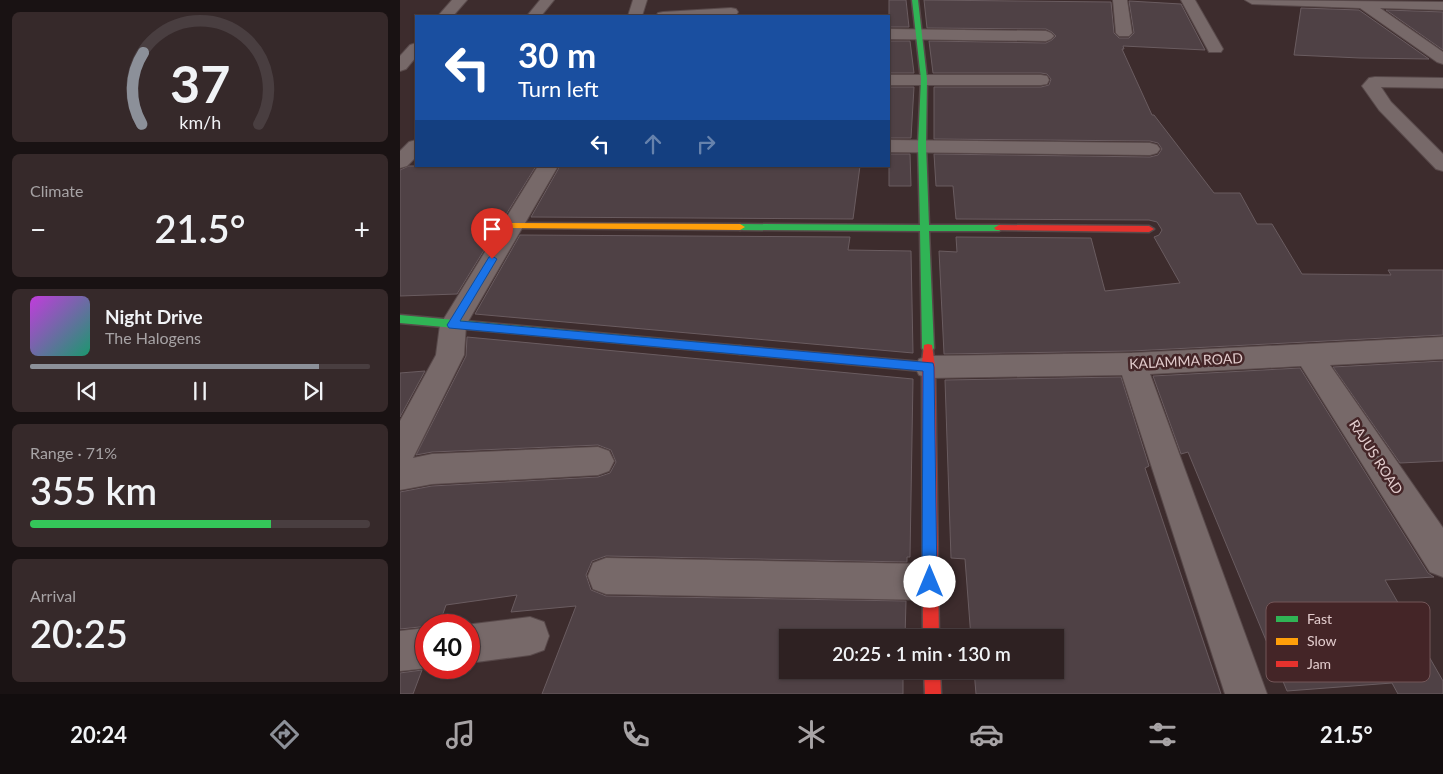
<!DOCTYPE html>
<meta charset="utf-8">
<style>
:root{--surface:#2e2122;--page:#36292a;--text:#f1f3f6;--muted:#a7a3a5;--line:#493e40;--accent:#8c9099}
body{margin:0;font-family:Lato,sans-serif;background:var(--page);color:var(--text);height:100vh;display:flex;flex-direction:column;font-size:19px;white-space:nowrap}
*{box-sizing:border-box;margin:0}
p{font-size:16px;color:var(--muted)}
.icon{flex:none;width:28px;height:28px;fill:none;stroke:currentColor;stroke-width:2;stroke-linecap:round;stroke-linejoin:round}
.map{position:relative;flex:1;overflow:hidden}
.side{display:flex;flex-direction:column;gap:12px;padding:12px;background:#191213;width:400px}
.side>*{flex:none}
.banner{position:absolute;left:15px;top:15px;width:475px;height:152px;border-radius:0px;box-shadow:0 1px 4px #0004,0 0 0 1px var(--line);background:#1a4fa0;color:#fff;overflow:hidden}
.speed{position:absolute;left:15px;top:614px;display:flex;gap:10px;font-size:25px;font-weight:700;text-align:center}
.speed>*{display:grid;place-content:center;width:65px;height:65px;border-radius:50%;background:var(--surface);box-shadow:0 1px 4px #0004,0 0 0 1px var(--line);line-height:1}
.speed .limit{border:8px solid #d22;background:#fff;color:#111}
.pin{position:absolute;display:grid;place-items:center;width:42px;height:42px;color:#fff;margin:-51px -21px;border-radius:50% 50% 50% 0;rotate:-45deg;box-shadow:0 0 5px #0007}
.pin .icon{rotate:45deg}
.me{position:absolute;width:55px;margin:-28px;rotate:0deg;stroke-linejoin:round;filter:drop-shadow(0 0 4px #0008)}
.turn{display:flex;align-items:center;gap:18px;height:105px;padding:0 20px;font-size:22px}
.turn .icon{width:65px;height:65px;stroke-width:2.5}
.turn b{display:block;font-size:35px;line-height:42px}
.lanes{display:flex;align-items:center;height:48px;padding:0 20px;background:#0003;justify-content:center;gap:25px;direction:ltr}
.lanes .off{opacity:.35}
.big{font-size:38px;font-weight:600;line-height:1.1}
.side .widget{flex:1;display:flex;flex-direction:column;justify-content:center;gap:8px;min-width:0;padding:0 18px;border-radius:8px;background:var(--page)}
.side .dial{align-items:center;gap:0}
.dial svg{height:130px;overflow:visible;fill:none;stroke:var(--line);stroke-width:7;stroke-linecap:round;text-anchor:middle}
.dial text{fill:var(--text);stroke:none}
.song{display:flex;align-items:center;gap:15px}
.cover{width:60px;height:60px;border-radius:8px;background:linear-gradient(135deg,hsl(290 70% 55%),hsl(160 70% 35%))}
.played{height:5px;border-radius:2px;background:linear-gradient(90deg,var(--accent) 85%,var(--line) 85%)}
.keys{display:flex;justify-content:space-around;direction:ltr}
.heat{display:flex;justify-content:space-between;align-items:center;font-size:28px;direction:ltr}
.charge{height:8px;border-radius:4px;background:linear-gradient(90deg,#34c759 71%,var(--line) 0)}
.trip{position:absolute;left:379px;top:629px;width:285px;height:50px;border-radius:0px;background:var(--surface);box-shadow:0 1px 4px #0004,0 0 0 1px var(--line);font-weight:600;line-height:50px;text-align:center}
.dock{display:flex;height:80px;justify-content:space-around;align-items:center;background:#120d0e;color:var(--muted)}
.dock .icon{width:35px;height:35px}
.dock .selected{color:var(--accent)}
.dock b{font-size:22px;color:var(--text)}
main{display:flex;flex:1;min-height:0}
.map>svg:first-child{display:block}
.building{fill:#4f4145;stroke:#6a5c60}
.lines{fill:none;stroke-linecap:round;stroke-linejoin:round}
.street-casing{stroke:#58494a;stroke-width:2}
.fast-casing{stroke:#58494a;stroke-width:3}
.slow-casing{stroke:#58494a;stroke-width:3}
.jam-casing{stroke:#58494a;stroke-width:3}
.street{fill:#776969;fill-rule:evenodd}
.fast{fill:#30b455;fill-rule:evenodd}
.slow{fill:#ff9f0a;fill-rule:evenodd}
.jam{fill:#e5322d;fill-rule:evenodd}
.route{fill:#1a73e8;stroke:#114b97}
.labels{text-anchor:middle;stroke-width:5;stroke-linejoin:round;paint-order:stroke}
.street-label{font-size:14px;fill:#e2cccd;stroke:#442527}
.key{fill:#442527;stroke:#735759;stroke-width:1}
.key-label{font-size:14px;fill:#e2cccd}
</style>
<main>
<section class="side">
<div class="widget dial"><svg viewBox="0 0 100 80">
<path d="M14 69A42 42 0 1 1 86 69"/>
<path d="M14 69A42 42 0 0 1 15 25" stroke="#8c9099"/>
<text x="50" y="56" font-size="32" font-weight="700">37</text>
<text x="50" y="72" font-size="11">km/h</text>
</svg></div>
<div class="widget"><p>Climate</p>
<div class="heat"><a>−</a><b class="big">21.5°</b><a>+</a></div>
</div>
<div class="widget">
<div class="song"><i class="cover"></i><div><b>Night Drive</b><p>The Halogens</p></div></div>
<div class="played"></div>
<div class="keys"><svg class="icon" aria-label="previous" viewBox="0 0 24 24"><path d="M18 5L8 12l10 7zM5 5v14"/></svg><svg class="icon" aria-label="pause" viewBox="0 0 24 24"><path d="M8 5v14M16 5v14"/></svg><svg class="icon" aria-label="next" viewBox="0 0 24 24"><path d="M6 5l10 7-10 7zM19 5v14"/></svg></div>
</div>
<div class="widget"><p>Range · 71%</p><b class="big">355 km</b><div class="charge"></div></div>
<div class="widget"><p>Arrival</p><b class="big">20:25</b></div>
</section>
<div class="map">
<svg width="1043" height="694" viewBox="0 0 1043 694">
<rect width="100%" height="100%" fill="#3d2c2d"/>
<g class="building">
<polygon points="489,0 506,0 509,27 489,27"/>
<polygon points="524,0 711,2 714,33 719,38 729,38 734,33 729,1 781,4 805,50 723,46 724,49 722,49 752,115 754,115 814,193 840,193 857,224 872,224 902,274 991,275 988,270 1043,270 1043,335 732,351 544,354 539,251 557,252 556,237 691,238 705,291 780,283 754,237 759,235 762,230 757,222 749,220 556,219 553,186 536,186 534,154 750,157 758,155 762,149 758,143 750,141 534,139 534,87 641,87 649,85 651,79 647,74 641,73 533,73 529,41 646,43 652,40 656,36 652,32 646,29 527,28"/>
<polygon points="901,8 959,10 1029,59 960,58 894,55"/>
<polygon points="986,10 1043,12 1043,50"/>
<polygon points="489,41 510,41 514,73 489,73"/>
<polygon points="489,87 514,87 511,138 489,138"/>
<polygon points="489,154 510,154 511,186 489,186"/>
<polygon points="9,166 136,166 57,294 0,296 0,170"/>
<polygon points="160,166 460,166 453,219 131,217"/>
<polygon points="120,235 450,237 448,250 511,251 513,353 75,314"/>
<polygon points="67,337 513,379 510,557 507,557 507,562 206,556 192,561 186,575 191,590 206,596 506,601 505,638 388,638 388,670 503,670 503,694 142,694 176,606 111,612 117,595 46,605 39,625 0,629 0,492 32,486 198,477 210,473 216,462 211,450 198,445 32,452 16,455 66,356"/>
<polygon points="1043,361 1043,461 1000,463 933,367"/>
<polygon points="900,368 1028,573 1034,577 985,580 1043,681 1043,694 998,694 992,683 887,691 788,452 781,454 753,376"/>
<polygon points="25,371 0,417 0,373"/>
<polygon points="721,377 749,466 745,468 821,694 576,694 574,670 655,670 655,638 571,638 565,559 551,558 545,380"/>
<polygon points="22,670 13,694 0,694 0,673"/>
</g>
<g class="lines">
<g class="street-casing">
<g id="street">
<polygon points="52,0 67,0 53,16 38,16"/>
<polygon points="140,0 154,0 141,16 127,16"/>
<polygon points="233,0 247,0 242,16 228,16"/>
<polygon points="713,0 727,0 732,33 729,36 719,36 716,33"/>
<polygon points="781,0 795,0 823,49 821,52 809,52"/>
<polygon points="845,0 1043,2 1043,10 980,8 1043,52 1043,64 1037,62 960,8 852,4"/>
<polygon points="331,8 336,9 338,12 336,15 256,16 258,13 263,12"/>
<polygon points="489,29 646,31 651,33 654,36 651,39 646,41 489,39"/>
<polygon points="16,43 16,57 6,69 0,71 0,56 10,45"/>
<polygon points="489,75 641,75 647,76 649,80 647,84 641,85 489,85"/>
<polygon points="975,77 1043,78 1043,88 981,87 991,102 1043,154 1043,171 1036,169 979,110 962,86 969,78"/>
<polygon points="16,140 16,157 7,166 0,168 0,151 9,142"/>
<polygon points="489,140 750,143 757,145 760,149 757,153 750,155 489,152"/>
<polygon points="138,166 158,166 66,325 64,355 13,458 32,454 198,447 209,451 214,461 209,471 198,475 32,484 0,490 0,421 36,355 40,325"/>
<polygon points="1043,337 1043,359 930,365 1043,528 1043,577 1030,572 901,366 750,374 867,694 825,694 722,375 529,378 519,375 515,367 519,359 529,356 732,353"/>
<polygon points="206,558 530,564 543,569 548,582 543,595 530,600 206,594 193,589 188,576 193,563"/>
<polygon points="130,617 144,622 149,636 144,650 130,655 69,663 69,625 65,625"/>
<polygon points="26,628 27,668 0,671 0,631"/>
</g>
</g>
<g class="fast-casing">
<g id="fast">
<polygon points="512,0 518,0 527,79 526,145 529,225 599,225 604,228 599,231 529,231 534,348 532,351 524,351 522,348 520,231 340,230 335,227 340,224 520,225 518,145 521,79"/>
<polygon points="0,315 340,346 344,347 346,350 344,353 340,354 0,323"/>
</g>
</g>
<g class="slow-casing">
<polygon id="slow" points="112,223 340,224 345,227 340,230 109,228 107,226"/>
</g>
<g class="jam-casing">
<g id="jam">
<polygon points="599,225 749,226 754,229 749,232 596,230 594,228"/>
<polygon points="528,344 532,345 535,367 539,638 523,638 522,371 340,354 336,353 334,350 336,347 340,346 522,362 524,345"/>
<polygon points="524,670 540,670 541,694 525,694"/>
</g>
</g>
<use href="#street" class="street"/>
<use href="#fast" class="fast"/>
<use href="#slow" class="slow"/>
<use href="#jam" class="jam"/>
</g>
<polygon class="route" points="92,256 97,259 60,321 533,363 534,367 537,582 535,587 530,589 524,587 522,582 523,371 49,328 47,325 49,322 89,257"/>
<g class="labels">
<g class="street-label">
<text transform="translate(786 361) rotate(-3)" y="5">KALAMMA ROAD</text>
<text transform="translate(976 457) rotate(57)" y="5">RAJUS ROAD</text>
</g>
</g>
<rect x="866" y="602" width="164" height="80" rx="8" class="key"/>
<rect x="876" y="616" width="22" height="6" fill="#30b455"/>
<rect x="876" y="638" width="22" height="7" fill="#ff9f0a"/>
<rect x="876" y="661" width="22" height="6" fill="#e5322d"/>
<g class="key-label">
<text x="907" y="624">Fast</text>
<text x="907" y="646">Slow</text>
<text x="907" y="669">Jam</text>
</g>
</svg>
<div class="speed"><div class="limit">40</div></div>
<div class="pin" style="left:92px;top:259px;background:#d93025"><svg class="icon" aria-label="arrive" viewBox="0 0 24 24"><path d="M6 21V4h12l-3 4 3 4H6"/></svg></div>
<svg class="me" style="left:530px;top:582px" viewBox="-20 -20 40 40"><circle r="19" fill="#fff"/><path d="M0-13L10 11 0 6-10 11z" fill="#1a73e8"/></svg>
<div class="trip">20:25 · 1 min · 130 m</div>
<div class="banner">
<div class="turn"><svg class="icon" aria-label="left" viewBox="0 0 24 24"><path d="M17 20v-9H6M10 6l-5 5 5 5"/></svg><div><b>30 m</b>Turn left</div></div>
<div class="lanes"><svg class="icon" aria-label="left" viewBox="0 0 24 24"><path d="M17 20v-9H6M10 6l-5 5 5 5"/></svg><svg class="icon off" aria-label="ahead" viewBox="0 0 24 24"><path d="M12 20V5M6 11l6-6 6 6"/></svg><svg class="icon off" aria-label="right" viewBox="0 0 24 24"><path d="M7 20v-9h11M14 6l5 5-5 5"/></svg></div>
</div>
</div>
</main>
<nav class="dock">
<b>20:24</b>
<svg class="icon selected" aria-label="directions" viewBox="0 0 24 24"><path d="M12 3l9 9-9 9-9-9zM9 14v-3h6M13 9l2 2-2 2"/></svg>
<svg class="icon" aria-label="music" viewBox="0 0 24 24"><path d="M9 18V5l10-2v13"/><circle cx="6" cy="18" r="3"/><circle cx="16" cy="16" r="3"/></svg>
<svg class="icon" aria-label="phone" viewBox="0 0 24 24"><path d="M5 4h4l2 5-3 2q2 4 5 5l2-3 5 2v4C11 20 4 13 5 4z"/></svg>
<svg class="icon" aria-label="climate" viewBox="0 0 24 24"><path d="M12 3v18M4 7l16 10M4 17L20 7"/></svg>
<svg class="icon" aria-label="car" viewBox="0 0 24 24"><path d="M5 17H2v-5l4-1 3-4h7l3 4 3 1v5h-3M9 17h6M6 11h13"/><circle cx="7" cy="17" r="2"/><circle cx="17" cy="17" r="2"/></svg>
<svg class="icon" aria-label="filters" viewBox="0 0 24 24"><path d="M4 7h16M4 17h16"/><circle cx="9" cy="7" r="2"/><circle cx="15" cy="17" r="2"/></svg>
<b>21.5°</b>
</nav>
